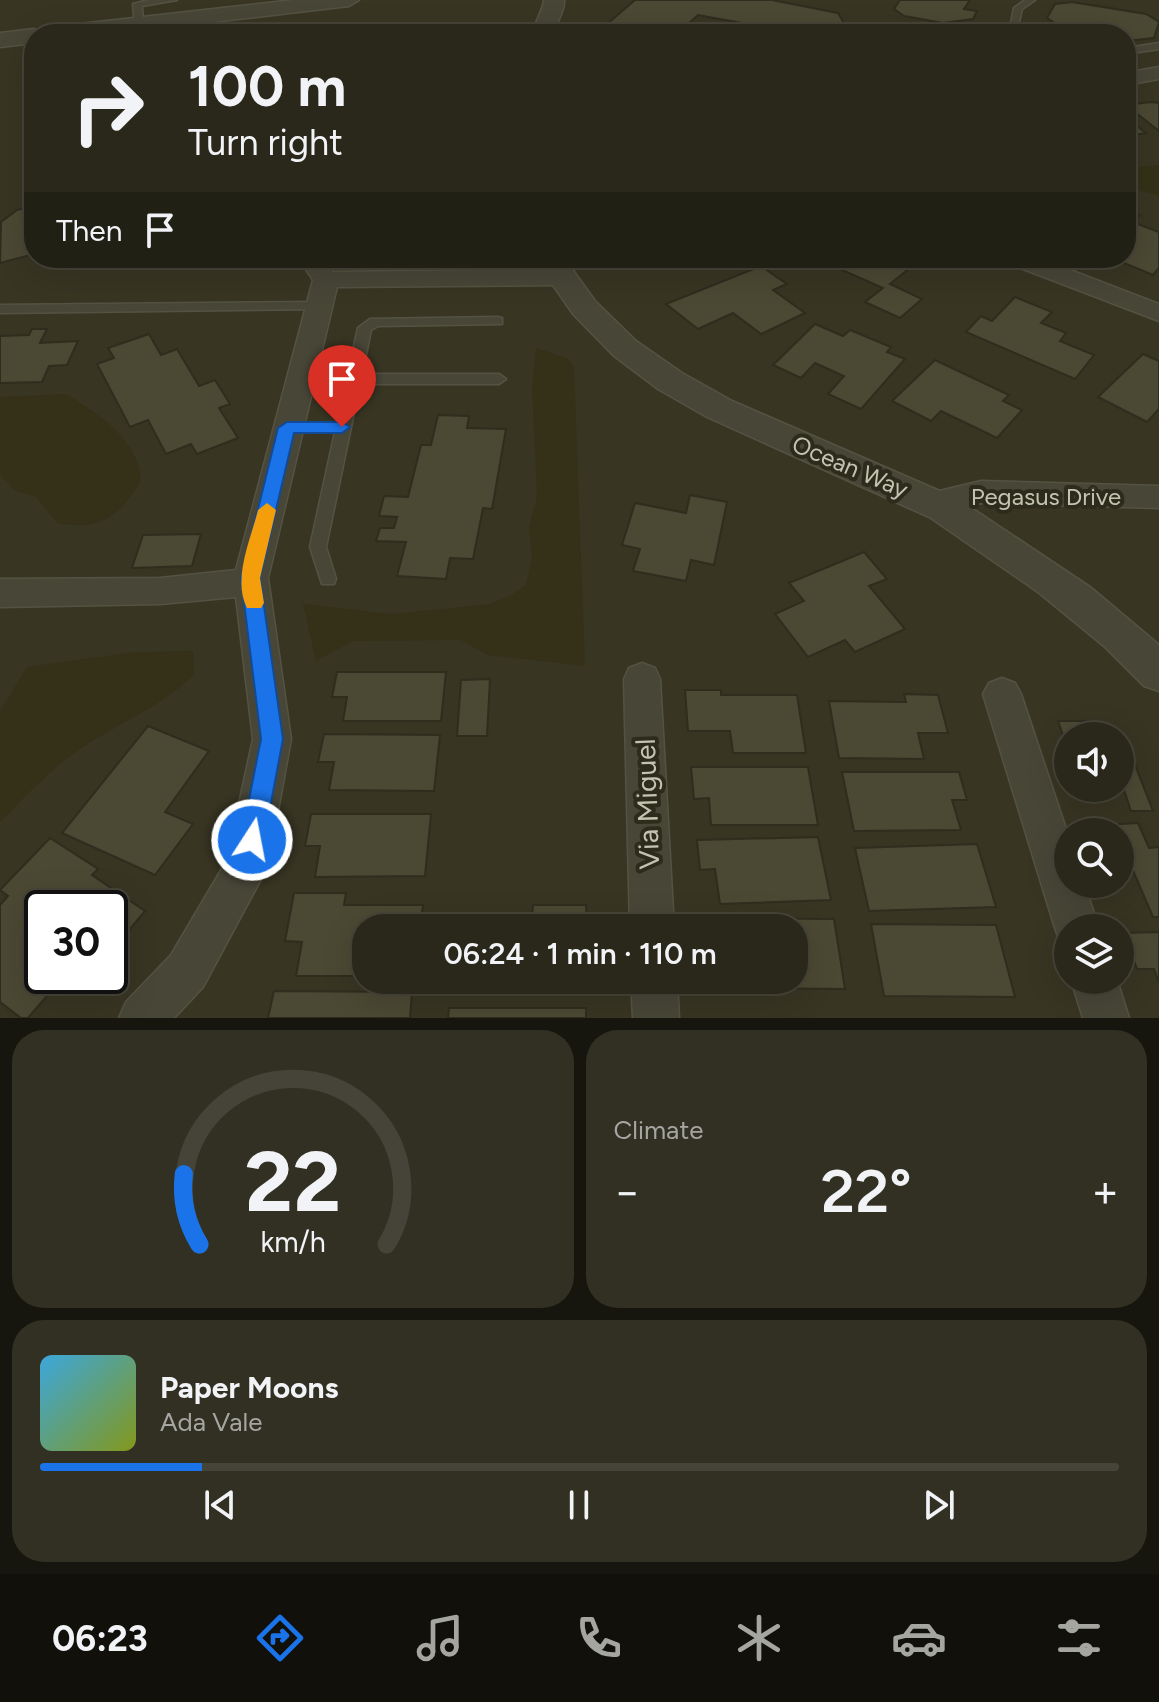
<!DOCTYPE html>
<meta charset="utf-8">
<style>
:root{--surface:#2a281a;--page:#323023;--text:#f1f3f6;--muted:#a5a6a2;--line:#464439;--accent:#1a73e8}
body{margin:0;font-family:Figtree,sans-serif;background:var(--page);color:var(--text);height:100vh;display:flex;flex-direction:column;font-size:30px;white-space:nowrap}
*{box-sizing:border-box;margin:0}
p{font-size:26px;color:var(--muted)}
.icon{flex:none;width:44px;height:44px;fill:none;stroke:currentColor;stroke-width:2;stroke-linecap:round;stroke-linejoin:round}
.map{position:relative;height:1018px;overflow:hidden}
.details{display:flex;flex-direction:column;gap:12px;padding:12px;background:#17160e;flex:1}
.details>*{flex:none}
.top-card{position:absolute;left:24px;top:24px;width:1112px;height:244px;border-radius:32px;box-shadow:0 8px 32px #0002,0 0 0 2px var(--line);background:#2a281a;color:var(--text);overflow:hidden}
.controls{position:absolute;left:1054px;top:722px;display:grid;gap:16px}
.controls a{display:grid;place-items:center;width:80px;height:80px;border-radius:50%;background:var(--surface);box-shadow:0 8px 32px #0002,0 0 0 2px var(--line);font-size:40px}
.speed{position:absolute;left:24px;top:890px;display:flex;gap:16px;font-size:40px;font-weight:700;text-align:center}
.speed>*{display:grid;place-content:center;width:104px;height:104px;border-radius:50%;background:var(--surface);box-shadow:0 8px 32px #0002,0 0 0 2px var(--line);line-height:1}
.speed .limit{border:4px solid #111;border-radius:12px;background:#fff;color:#111}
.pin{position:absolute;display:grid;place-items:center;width:68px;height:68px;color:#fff;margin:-82px -34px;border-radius:50% 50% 50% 0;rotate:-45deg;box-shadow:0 0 8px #0007}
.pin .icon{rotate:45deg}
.me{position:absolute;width:88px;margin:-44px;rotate:11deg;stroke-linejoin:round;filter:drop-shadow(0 0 6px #0008)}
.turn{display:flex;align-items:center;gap:28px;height:168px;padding:0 32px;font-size:36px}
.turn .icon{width:104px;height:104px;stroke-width:2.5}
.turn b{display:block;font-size:56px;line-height:68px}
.then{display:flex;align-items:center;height:76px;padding:0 32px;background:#0003;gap:16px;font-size:30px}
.big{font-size:60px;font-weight:600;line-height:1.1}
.details .tile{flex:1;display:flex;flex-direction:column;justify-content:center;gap:12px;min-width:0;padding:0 28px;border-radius:32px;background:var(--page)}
.details .dial{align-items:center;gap:0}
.dial svg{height:208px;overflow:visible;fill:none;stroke:var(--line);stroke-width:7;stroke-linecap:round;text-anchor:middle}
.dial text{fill:var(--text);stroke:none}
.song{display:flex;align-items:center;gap:24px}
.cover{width:96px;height:96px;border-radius:12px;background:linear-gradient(135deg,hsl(200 70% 55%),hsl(70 70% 35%))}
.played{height:8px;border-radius:4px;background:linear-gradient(90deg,var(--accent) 15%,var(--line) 15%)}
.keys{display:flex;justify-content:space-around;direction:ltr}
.heat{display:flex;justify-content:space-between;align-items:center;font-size:44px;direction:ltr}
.details .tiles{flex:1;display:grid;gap:12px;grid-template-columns:1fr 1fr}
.tile:last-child{grid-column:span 2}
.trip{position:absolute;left:352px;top:914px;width:456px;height:80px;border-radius:32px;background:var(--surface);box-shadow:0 8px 32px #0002,0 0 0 2px var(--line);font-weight:600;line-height:80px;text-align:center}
.tabs{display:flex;height:128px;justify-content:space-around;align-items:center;background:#11100a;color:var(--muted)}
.tabs .icon{width:56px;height:56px}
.tabs .on{color:var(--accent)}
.tabs b{font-size:36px;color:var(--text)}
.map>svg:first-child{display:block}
.water{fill:#343118}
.building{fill:#4b4833;stroke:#2f2d1e;stroke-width:2}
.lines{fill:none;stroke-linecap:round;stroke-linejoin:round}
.service-casing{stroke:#545343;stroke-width:3}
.minor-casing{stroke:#545343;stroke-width:3}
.tertiary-casing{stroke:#545343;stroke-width:3}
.service{fill:#484637;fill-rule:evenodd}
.minor{fill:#484637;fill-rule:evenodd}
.tertiary{fill:#484637;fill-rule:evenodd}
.route{fill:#1a73e8;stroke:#114b97;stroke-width:2}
.slow{fill:#f59e0b}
.labels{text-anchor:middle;stroke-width:8;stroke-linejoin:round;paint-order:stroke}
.street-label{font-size:24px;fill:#c4c3b2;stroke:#2d2b1c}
.near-street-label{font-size:28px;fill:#c4c3b2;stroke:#2d2b1c}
</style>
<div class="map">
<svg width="1159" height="1018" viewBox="0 0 1159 1018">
<rect width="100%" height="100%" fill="#383523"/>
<g class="water">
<polygon points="1159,165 1159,196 1126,187 1126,168"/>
<polygon points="536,348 567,358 574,367 585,666 487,655 461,640 353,641 316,661 303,604 392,614 490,604 512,595 526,585 532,557 529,527 537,497 532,386"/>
<path d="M66 394C98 413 140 441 141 481 118 518 101 531 57 523L36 497 15 491 0 475V397Z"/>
<path d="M193 651 194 675C155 712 105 728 64 761 41 779 21 802 0 822V711L27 667 135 652Z"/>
</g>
<g class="building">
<polygon points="635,0 772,0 838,13 844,23 835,34 783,34 786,31 698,15 686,26 697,28 691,34 616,34 607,24"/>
<polygon points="900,0 970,0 964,9 977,11 973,19 943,23 904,16 894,9"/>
<polygon points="1072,2 1146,14 1159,22 1154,38 1126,41 1126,34 1080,34 1067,31 1047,18 1055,4"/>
<polygon points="1151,102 1159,103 1159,131 1126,105"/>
<polygon points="1126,118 1146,133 1126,136"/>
<polygon points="34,206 34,254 0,263 1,222 17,210"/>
<polygon points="1126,210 1140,215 1132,222 1159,232 1159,268 1153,275 1112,258 1126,258"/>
<polygon points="857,258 907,258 917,262 890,284 922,299 900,318 865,302 883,288 842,270"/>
<polygon points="761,266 787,284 773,290 805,313 761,334 733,313 698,329 666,304"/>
<polygon points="1015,297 1052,312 1041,323 1066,333 1060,341 1094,355 1075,379 966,332 981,316 992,321"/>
<polygon points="815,324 843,336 850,330 891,347 887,352 905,359 861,409 828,394 844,376 815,363 801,378 773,365"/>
<polygon points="32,329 47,329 40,343 78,341 67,365 49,366 42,382 0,383 0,336 29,335"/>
<polygon points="149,334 161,355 177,349 199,386 215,380 230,404 219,408 238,438 197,454 191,444 166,454 148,420 130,427 97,364 114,358 108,348"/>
<polygon points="1143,354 1159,361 1159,409 1147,422 1098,397"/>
<polygon points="935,360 1009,395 1003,401 1022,410 997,438 941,411 931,421 892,401"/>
<polygon points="438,415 469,416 467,428 506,429 492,509 483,508 473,559 450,558 446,579 397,576 406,542 376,541 380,528 394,528 397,517 379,516 384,496 408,497 421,445 431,445"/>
<polygon points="690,495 727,502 714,565 691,560 686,581 633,571 640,549 622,545 635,503 686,513"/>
<polygon points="201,534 192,566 132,568 143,535"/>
<polygon points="864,552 887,579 869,586 905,629 855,652 845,640 808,657 775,614 804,601 789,583"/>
<polygon points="337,672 446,672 441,721 343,721 347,697 332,697"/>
<polygon points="490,679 487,736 457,736 461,680"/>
<polygon points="685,690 721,690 721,695 797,695 806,753 733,753 730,731 688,731"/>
<polygon points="904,694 938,695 948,733 918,733 924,759 839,758 829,701 906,702"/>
<polygon points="1058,721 1094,721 1100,736 1068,736 1068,776 1057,744 1066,744"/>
<polygon points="148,726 209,751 165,812 193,824 155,875 62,833"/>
<polygon points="324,734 440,735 434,791 329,790 334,762 318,762"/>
<polygon points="1120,747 1128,747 1153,811 1131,811 1124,790 1072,790 1120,788"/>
<polygon points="691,767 808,767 818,825 711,825 709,798 694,799"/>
<polygon points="842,772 959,772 967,800 952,800 961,830 854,831"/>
<polygon points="311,814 431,814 425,876 315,877 320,846 305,846"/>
<polygon points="1138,823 1149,848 1159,847 1159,917 1153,917 1125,852 1120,852 1120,832 1088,832 1085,826"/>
<polygon points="818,837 831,900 720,904 715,869 700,870 697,840"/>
<polygon points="50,838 98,869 92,875 145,911 110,953 110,908 42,908 42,976 64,976 28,1018 21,1018 0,1002 0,905 8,896 0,890"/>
<polygon points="977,844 996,907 869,911 855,848"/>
<polygon points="294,893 346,893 344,905 423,905 420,928 366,928 366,976 296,976 302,942 285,941"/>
<polygon points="533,905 586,905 587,928 454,928 455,919 532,918"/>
<polygon points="704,918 834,919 845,989 726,988 725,980 794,980 794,928 705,928"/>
<polygon points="871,924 996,925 1015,997 884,996"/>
<polygon points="1159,932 1159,983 1154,969 1137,969 1124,933"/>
<polygon points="450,980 587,980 587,991 449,991"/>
<polygon points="274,991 412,992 410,1018 268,1018"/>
<polygon points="449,1008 586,1008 586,1018 448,1018"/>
</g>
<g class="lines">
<g class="service-casing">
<g id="service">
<polygon points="149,0 177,0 142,6 143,24 135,26 133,4"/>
<polygon points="1025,0 1035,0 1022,9 1018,27 973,34 949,34 1011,23 1014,8"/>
<polygon points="546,24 583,32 585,34 567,34 543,29 543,25"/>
<polygon points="1159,43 1159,49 1126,54 1126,48"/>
<polygon points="319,302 326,306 324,309 0,313 0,305"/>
<polygon points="497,317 502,318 502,324 378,326 371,330 362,374 499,374 506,379 499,384 360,384 326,547 336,579 334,584 322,584 310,547 335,432 287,433 282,432 280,428 282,424 337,422 358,328 370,319"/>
</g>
</g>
<g class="minor-casing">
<g id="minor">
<polygon points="1159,67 1159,79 1126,85 1126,73"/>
<polygon points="293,258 323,258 333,272 560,269 569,272 573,277 569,282 560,285 337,287 268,578 291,739 268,866 203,987 174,1018 119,1018 126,1002 171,955 227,860 253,739 236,597 160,604 0,607 0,579 160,578 236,570 313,280 303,265"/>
<polygon points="1004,258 1039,258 1159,304 1159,321 1007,263"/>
<polygon points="981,481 1159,486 1159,508 981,503 934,515 923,511 918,503 923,495"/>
<polygon points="642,663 655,668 660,679 674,928 630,928 624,679 629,668"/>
<polygon points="1002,678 1015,683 1021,694 1068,835 1068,884 1084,884 1099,928 1068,928 1068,946 1061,944 1055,928 983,694 989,683"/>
<polygon points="631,980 677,980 679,1018 633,1018"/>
<polygon points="1071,980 1117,980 1129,1018 1083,1018"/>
</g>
</g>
<g class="tertiary-casing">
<g id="tertiary">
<polygon points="294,0 359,0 349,6 110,34 34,34 34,43 0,47 0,33 34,29 43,33 53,27"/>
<path d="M544 0H564C565 12 556 21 554 34H532C535 22 543 10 544 0Z"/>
<polygon points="534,258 564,258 595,301 636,341 682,373 732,401 958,499 1090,587 1159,645 1159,691 1144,686 1104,646 1038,592 931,518 707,417 658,389 613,355 573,314"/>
</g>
</g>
<use href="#service" class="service"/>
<use href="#minor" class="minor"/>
<use href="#tertiary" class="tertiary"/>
</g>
<polygon class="route" points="287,422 342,422 350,427 342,433 294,433 260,578 283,739 264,840 261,848 252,852 244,848 241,840 261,739 241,578 278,428"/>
<path class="slow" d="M267 503 276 510 260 578 264 603 261 608H247C232 579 251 539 258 510Z"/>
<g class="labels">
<g class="street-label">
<text transform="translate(850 467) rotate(23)" y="8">Ocean Way</text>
<text x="1046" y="505">Pegasus Drive</text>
</g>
<g class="near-street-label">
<text transform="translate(647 804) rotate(-92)" y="10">Via Miguel</text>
</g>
</g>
</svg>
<div class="controls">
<a><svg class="icon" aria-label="sound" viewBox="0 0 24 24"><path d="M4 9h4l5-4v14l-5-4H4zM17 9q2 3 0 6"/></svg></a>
<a><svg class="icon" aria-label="search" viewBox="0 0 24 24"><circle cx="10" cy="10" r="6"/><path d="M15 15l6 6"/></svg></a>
<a><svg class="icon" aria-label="layers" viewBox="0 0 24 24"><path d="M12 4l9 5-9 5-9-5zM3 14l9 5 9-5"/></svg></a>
</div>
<div class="speed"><div class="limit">30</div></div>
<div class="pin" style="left:342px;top:427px;background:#d93025"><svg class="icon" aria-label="arrive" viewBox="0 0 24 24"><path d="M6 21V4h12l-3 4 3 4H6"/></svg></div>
<svg class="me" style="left:252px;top:840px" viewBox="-20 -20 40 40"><circle r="17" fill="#1a73e8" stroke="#fff" stroke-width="3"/><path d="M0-11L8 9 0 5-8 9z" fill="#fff"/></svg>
<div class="trip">06:24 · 1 min · 110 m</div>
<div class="top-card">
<div class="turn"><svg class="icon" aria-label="right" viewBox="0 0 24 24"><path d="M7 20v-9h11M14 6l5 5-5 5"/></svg><div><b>100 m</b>Turn right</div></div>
<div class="then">Then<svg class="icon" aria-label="arrive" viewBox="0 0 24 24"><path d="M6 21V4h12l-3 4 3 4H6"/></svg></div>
</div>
</div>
<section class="details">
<div class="tiles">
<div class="tile dial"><svg viewBox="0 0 100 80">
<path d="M14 69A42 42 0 1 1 86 69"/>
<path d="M14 69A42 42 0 0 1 8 42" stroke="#1a73e8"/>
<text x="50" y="56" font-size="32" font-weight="700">22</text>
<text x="50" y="72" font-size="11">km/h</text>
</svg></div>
<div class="tile"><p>Climate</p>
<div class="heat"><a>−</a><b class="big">22°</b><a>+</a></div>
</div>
<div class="tile">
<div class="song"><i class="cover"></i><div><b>Paper Moons</b><p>Ada Vale</p></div></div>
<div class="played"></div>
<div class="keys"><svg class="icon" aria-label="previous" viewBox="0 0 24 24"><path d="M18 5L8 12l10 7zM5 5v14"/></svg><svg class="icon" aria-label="pause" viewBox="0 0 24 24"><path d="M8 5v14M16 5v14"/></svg><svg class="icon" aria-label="next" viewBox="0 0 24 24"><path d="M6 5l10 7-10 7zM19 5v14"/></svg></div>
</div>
</div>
</section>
<nav class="tabs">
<b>06:23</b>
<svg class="icon on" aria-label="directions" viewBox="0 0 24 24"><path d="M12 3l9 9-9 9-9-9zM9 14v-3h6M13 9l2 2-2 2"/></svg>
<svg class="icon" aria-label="music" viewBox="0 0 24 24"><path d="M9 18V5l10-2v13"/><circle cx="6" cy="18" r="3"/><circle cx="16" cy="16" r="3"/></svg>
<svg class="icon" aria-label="phone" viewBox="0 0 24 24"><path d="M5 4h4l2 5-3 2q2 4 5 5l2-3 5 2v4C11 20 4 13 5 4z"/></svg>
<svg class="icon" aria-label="climate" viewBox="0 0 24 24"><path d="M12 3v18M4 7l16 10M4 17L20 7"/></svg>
<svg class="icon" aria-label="car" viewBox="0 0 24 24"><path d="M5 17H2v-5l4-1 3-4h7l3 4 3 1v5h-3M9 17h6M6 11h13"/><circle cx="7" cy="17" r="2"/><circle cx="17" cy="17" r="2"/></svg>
<svg class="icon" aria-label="filters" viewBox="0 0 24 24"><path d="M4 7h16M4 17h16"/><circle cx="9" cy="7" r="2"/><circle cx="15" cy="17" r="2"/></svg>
</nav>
